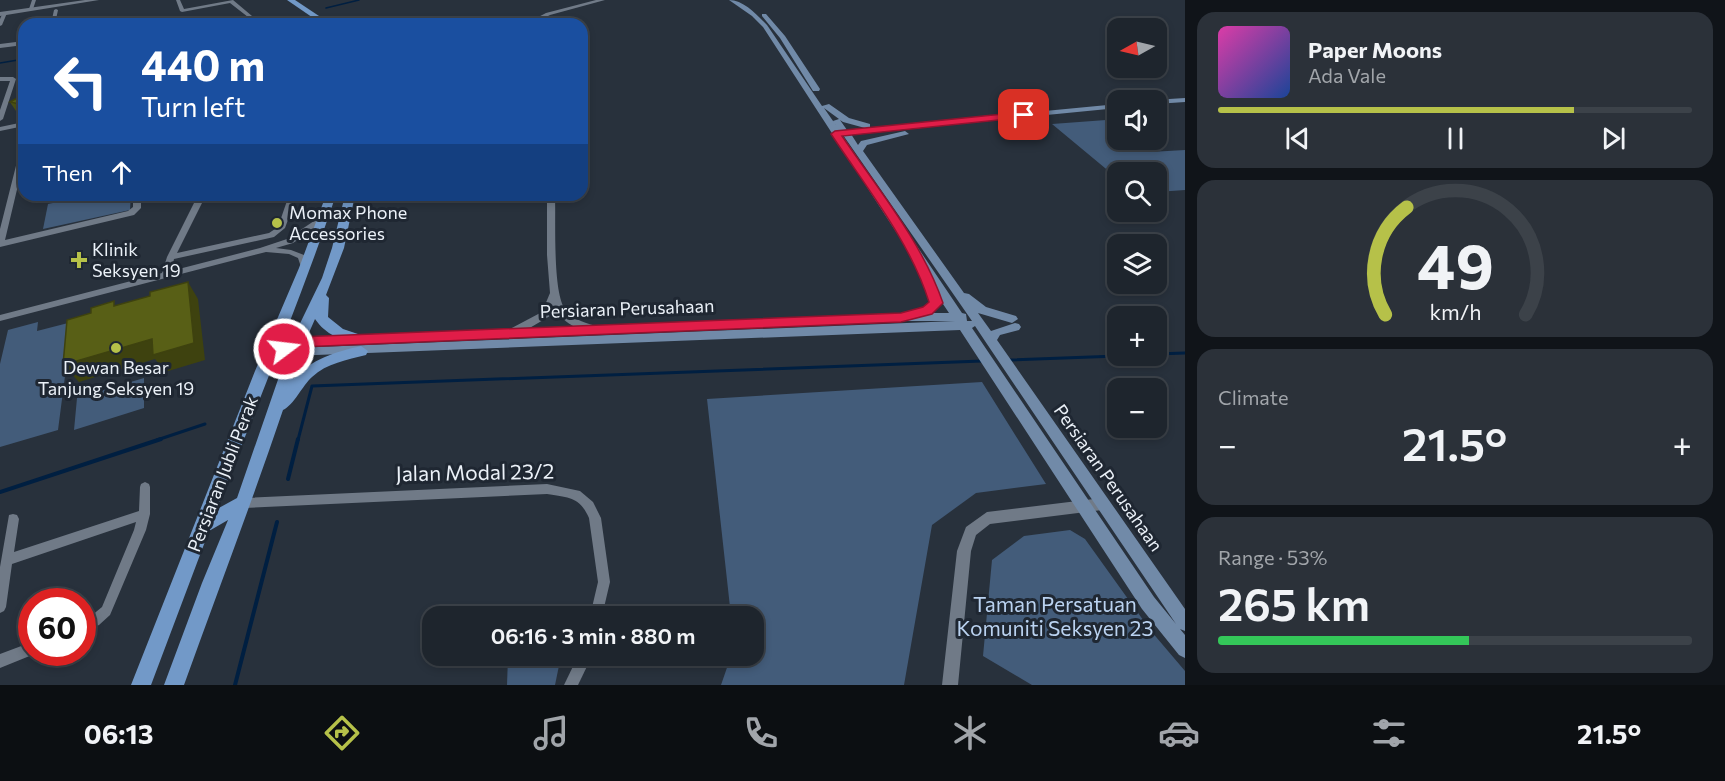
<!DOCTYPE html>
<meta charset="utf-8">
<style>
:root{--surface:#1e252d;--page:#2b3139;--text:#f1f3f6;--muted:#a1a5aa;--line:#3c4249;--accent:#b6c149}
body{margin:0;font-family:Commissioner,sans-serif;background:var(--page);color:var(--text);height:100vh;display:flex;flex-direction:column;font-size:22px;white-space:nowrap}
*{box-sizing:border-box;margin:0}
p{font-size:20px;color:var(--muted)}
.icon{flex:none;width:33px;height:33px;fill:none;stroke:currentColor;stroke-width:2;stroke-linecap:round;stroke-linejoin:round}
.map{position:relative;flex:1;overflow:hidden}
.details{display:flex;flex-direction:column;gap:12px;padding:12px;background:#101419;width:540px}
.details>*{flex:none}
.top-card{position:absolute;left:18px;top:18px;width:570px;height:183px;border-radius:18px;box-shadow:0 3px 9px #0003,0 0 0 2px var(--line);background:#1a4fa0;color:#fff;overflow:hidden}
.needle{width:39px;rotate:262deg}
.buttons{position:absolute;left:1107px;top:18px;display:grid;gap:12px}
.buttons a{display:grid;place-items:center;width:60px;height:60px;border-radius:12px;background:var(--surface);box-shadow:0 3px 9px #0003,0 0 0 2px var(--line);font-size:30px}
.speed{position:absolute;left:18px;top:588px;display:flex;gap:12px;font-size:30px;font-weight:700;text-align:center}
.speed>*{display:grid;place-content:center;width:78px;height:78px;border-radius:50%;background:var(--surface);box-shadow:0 3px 9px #0003,0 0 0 2px var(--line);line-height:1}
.speed .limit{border:9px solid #d22;background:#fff;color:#111}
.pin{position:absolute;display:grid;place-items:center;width:51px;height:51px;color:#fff;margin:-26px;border-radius:12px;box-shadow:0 3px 9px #0006}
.me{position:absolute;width:66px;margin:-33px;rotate:75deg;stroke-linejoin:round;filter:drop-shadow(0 0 4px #0008)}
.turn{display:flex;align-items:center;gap:21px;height:126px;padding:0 24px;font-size:27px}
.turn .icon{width:78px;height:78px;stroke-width:2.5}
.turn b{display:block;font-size:42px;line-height:51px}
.then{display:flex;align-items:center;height:57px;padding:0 24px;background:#0003;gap:12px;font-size:22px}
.big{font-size:45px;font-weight:600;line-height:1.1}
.details .tile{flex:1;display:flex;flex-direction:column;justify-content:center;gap:9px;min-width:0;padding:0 21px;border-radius:18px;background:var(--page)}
.details .dial{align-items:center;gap:0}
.dial svg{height:156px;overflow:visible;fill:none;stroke:var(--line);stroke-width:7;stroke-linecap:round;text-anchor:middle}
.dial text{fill:var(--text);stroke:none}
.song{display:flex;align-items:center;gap:18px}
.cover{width:72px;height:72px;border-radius:9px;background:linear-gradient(135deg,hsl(320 70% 55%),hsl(220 70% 35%))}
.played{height:6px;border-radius:3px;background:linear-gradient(90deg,var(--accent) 75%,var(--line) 75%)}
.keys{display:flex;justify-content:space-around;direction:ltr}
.heat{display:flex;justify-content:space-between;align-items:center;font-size:33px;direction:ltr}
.charge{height:9px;border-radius:4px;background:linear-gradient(90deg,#34c759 53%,var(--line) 0)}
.trip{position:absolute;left:422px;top:606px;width:342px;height:60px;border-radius:18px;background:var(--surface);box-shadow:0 3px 9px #0003,0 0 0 2px var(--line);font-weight:600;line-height:60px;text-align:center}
.tabs{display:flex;height:96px;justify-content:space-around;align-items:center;background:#0c0f12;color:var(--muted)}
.tabs .icon{width:42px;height:42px}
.tabs .active{color:var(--accent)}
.tabs b{font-size:27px;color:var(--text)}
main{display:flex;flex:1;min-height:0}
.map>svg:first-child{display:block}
.green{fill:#435c7a}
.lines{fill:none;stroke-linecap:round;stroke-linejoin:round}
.stream-far2{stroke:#001f41;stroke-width:1.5}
.stream-far1{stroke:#001f41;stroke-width:3}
.stream{stroke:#001f41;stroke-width:4}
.minor{fill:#707a87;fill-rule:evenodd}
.tertiary{fill:#707a87;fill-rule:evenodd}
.secondary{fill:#718aa8;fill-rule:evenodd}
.primary{fill:#7299c8;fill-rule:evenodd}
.wall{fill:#4c5213}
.shaded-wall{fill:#3e420f}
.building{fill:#585f16;stroke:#3e420f;stroke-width:1.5}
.route{fill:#e11d48;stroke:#92132f;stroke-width:1.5}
.poi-dot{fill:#b6c149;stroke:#1f2732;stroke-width:2}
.labels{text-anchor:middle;stroke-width:6;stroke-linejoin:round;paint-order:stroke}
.poi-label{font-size:18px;fill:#ebf1f8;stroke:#1f2732;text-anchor:start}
.street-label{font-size:18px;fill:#ebf1f8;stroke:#1f2732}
.near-street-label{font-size:21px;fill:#ebf1f8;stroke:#1f2732}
.near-park-label{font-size:21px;fill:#bad2f0;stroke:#1f2732}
</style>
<main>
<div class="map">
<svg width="1185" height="685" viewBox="0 0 1185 685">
<rect width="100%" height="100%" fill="#28313c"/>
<g class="green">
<polygon points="1106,120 1117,129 1118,140 1132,140 1150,152 1185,150 1185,190 1157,192 1156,172 1118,172 1117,178 1052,124"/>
<polygon points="91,195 131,195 130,210 43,229 48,204"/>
<polygon points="38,322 37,331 72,322 58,430 0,447 0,364 8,330"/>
<polygon points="144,378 144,408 74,430 77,398"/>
<polygon points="982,382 1046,484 976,493 932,525 904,685 721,685 731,656 753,656 753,616 731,616 707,399"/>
<polygon points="1070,530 1085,539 1151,631 1185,671 1185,685 1032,685 983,656 992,560 1024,536"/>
<polygon points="561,656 555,685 507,685 508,657"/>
</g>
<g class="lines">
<g class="stream-far2">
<polyline points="326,8 359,0"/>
<polyline points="244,24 282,18"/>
<polyline points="0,63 24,59"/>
</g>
<g class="stream-far1">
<polyline points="1156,354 1185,353"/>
<polyline points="1009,360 1118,356"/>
<polyline points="157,440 205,424"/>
<polyline points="298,440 312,386 982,361"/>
</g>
<g class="stream">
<polyline points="288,479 298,439"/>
<polyline points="0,492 161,439"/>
<polyline points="235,685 277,522"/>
</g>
<g class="minor">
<polygon points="32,0 36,0 33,9 31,10 29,9"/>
<polygon points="176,0 180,0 184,9 233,0 252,16 248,17 230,3 182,12 180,11"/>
<polygon points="56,9 58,10 55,24 51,24 54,10"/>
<polygon points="3,12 7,13 2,25 0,26 0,19"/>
<polygon points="24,41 24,45 0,48 0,44"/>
<polygon points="0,77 13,77 16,79 3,119 0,121 0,110 10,81 0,81"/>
<polygon points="24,144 24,160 5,240 128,211 133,207 133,195 141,195 141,208 134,215 0,247 0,229 21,146"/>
<polygon points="198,195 206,195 177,253 269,233 278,227 289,195 297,195 285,228 274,237 174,259 171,271 260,248 287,239 320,217 326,217 326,221 293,243 276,248 291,250 304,255 309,268 308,270 302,270 298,258 289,254 266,252 0,321 0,315 162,273 167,257"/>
<polygon points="145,482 149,484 150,487 150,514 146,530 110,615 99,625 82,632 82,619 91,616 102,607 134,530 136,522 12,564 6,607 4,611 0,613 0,567 9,515 13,514 17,515 19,519 14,552 139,511 140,487 141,484"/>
<path d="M547 484 580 491 593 502 601 518 610 582 602 616H590L598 582 589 518C579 496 569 498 547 494L244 508 240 507 238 503 240 499 244 498Z"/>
<polygon points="32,642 32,652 37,653 0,668 0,654"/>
<polygon points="578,656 592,656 578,685 564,685"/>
</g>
<g class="tertiary">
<polygon points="85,0 99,0 0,16 0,12"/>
<polygon points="596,0 605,0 550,15 532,24 525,24 546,13"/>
<polygon points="24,122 24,126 0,131 0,127"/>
<path d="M547 195H555C556 219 552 294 566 311 574 320 588 324 600 327L601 330 600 333C584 335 561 322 554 307L550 316 516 336 512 337 507 333 508 330 542 312 550 293 547 255Z"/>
<polygon points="1102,498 1107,500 1108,504 1107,508 1102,510 990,524 976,535 971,551 958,685 942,685 957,551 966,527 987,512"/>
</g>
<g class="secondary">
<path d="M729 0C744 0 757 15 767 25L822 106 829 104 849 118 870 124V128L1118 104V108L851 134 858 145 861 141 905 131 909 134 867 145 863 151 964 293 969 294 986 307 1016 316 1018 319 1012 323 978 313 991 331 1015 323 1019 324 1021 327 1019 330 1000 335 997 340 1185 609V631L1180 629 1185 635V658L1179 655 1142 609 960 330 290 356 288 353 290 350 294 348 955 321H901L294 345 292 342 298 338 911 313 913 310 924 307 930 302 926 284 928 281 763 27 752 16ZM824 108 839 119 833 121 840 131ZM840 120 843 122 865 128 847 130ZM842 135H843L972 321H967L966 314 962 313ZM941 301 949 313H932L940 306ZM975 326 987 344 1176 624 1154 597 972 328Z"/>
<polygon points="762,14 766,14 785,36 820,89 819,91 813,91 780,38 762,16"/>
<polygon points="1185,98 1185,102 1156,104 1156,100 1153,100"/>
</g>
<g class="primary">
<polygon points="287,0 295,0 331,24 322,24"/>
<path d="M326 195H336C300 301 257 404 217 509L237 498 291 342 322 278 332 248 345 195H355L344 248 326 295 329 298 328 317 343 329 364 336 366 339 359 344C341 340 326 335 315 319L305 342 293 379C312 359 335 352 361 346L368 351 366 355C347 360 327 363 312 377 302 386 294 405 283 410 252 502 217 593 184 685H164L202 583 228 520 209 531 151 685H131L255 371 299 268Z"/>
</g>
</g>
<polygon class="wall" points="24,94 24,115 18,114 10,102"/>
<polygon class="shaded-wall" points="188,282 198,299 205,360 165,372 155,359 79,382 63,365"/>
<g class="building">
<polygon points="24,94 24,105 10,102"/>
<polygon points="188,282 194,343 153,355 152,339 63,365 67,320 91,313 91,308 114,301 114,306 150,296 150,292"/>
</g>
<path class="route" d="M1024 112 1027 113V117L842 136C878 189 922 242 943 303L932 314 901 322 300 347 284 354 277 349 279 345 298 337 901 313 923 307 929 302C910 241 866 187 831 134L835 131Z"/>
<g class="poi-dot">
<circle cx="277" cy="223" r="6"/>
<path d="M76 251h6v6h6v6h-6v6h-6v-6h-6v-6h6z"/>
<circle cx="116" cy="348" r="6"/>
</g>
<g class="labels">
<g class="poi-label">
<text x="289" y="219">Momax Phone<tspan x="289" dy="21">Accessories</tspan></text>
<text x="92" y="256">Klinik<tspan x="92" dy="21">Seksyen 19</tspan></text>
<text x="116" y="374" text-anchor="middle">Dewan Besar<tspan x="116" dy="21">Tanjung Seksyen 19</tspan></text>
</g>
<g class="street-label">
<text transform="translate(627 309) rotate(-2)" y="6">Persiaran Perusahaan</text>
<text transform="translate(223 474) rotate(-69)" y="6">Persiaran Jubli Perak</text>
<text transform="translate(1108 478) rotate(55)" y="6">Persiaran Perusahaan</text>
</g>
<g class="near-street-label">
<text transform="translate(475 473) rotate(-1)" y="7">Jalan Modal 23/2</text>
</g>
<g class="near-park-label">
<text x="1055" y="612">Taman Persatuan<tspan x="1055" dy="24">Komuniti Seksyen 23</tspan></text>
</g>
</g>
</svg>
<div class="buttons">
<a><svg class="needle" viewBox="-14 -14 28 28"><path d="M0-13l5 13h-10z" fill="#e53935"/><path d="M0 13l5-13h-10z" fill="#a1a5aa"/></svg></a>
<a><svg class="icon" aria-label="sound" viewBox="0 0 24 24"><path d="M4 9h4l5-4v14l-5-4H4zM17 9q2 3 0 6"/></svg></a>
<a><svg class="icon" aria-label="search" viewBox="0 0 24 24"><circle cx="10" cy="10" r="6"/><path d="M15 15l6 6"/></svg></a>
<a><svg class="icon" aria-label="layers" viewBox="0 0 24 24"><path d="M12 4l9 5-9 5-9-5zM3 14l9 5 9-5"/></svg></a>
<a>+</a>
<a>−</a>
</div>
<div class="speed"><div class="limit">60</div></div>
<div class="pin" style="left:1024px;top:115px;background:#d93025"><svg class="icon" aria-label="arrive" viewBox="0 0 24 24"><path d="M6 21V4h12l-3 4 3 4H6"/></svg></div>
<svg class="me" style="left:284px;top:349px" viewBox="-20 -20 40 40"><circle r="17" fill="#e11d48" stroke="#fff" stroke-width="3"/><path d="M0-11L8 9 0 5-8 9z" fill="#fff"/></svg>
<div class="trip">06:16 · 3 min · 880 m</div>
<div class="top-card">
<div class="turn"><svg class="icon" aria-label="left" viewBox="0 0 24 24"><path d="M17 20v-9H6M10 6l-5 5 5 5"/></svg><div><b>440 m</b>Turn left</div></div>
<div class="then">Then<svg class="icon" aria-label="ahead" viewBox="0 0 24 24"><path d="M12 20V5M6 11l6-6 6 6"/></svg></div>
</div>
</div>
<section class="details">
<div class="tile">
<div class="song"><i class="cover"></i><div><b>Paper Moons</b><p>Ada Vale</p></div></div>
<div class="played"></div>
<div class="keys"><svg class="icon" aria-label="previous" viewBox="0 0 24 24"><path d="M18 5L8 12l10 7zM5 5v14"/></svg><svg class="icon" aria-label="pause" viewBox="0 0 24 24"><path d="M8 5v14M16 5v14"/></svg><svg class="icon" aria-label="next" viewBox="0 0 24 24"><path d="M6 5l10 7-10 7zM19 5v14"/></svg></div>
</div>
<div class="tile dial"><svg viewBox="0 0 100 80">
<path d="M14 69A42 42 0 1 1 86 69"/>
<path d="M14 69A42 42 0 0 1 25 14" stroke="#b6c149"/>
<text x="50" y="56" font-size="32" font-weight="700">49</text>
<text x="50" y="72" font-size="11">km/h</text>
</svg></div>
<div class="tile"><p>Climate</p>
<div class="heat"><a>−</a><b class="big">21.5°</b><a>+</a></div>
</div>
<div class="tile"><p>Range · 53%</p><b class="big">265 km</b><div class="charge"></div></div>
</section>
</main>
<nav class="tabs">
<b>06:13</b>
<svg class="icon active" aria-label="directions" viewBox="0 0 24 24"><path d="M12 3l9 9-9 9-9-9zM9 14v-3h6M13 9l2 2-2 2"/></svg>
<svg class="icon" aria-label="music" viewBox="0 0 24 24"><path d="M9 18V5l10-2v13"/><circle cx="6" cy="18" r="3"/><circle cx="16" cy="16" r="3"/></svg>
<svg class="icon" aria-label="phone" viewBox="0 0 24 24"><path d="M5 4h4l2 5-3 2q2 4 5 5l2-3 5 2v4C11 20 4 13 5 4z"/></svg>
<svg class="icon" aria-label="climate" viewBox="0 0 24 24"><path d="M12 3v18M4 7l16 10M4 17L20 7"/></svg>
<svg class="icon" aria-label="car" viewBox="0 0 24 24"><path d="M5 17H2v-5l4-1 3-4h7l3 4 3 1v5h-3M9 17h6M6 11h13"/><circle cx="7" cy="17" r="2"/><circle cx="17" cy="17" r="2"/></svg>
<svg class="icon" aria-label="filters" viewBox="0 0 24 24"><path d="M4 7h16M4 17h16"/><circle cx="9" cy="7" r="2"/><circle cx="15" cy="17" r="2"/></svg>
<b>21.5°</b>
</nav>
